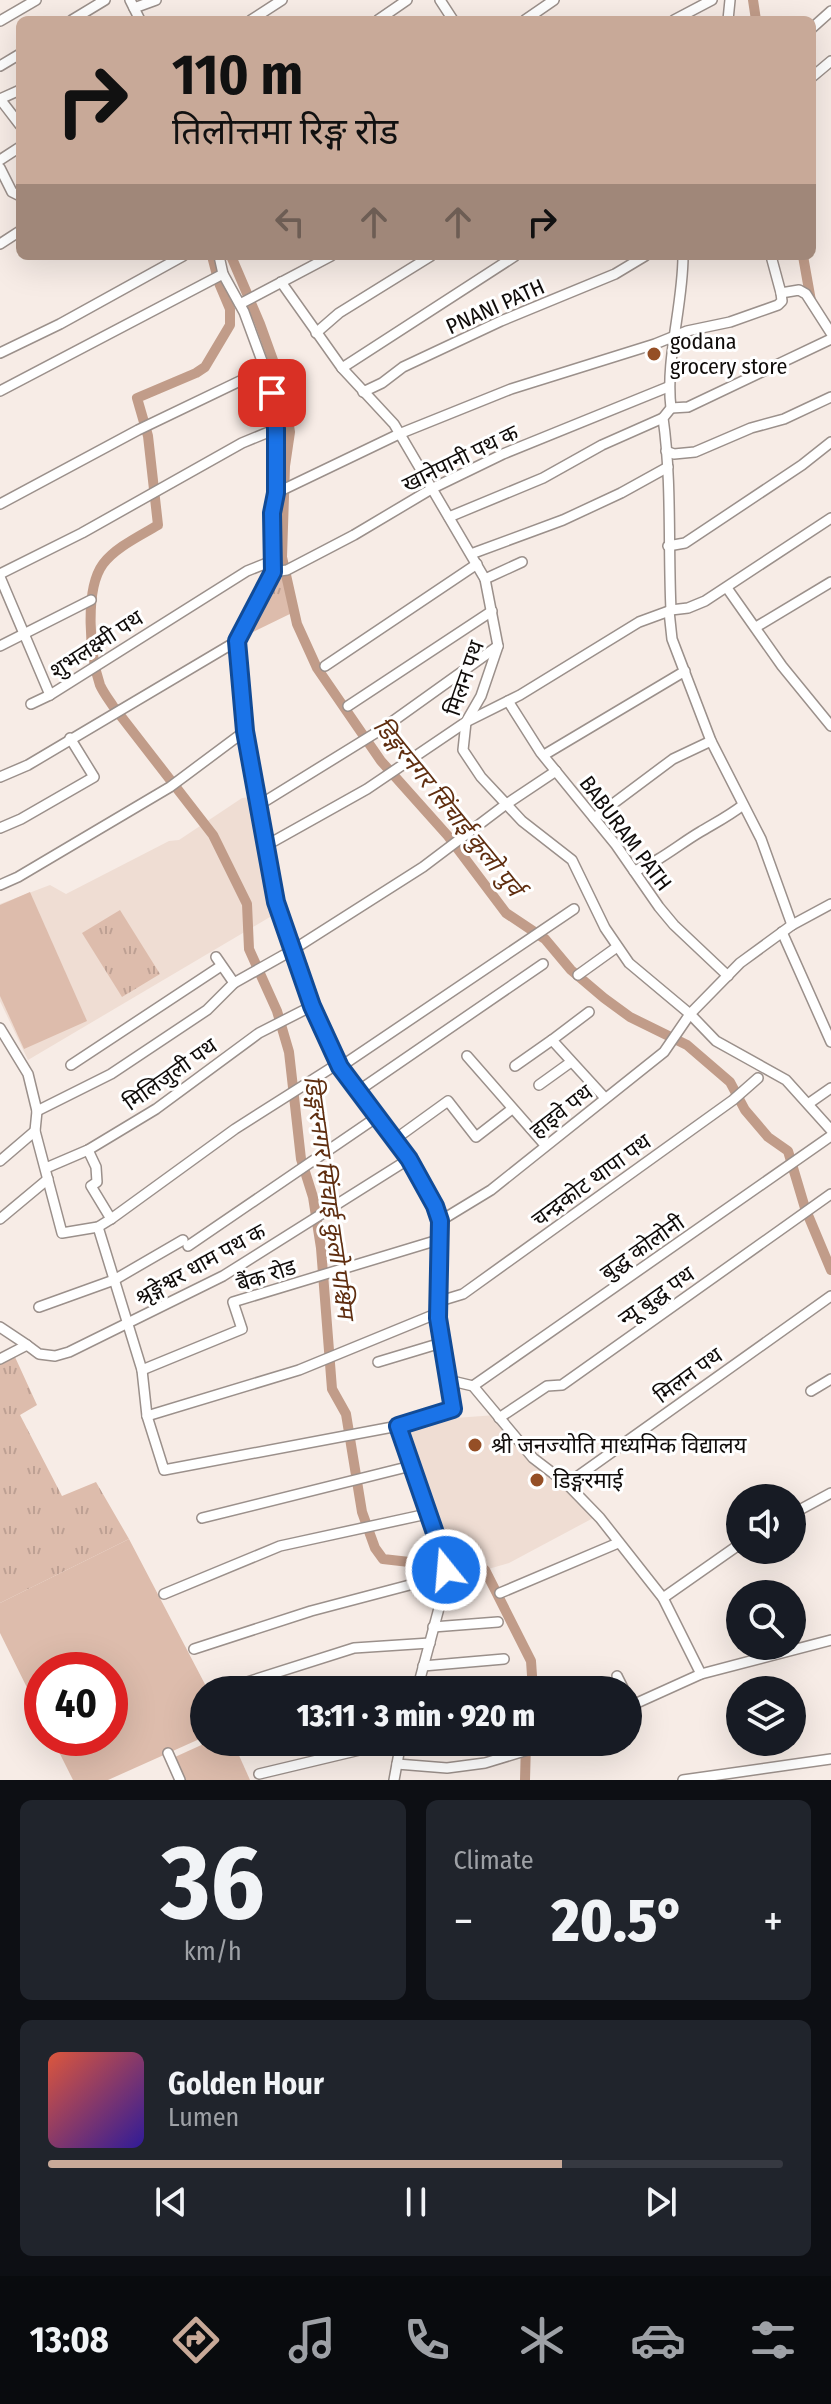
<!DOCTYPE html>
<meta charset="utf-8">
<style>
:root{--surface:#171b24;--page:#20242c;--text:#f1f3f6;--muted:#9ea1a6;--line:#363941;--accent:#c8a998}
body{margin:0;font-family:"Fira Sans Condensed","Noto Sans Devanagari",sans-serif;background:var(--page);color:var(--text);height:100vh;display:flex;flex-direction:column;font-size:30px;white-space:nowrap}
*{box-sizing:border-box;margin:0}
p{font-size:26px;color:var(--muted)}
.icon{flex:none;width:44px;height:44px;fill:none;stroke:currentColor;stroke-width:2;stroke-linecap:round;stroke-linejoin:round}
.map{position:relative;height:1780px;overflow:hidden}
.side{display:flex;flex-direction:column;gap:20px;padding:20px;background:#0d0f14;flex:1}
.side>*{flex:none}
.top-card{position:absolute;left:16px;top:16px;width:800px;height:244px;border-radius:12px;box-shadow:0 8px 32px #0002;background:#c8a998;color:#111;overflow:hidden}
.fabs{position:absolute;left:726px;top:1484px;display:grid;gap:16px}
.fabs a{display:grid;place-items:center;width:80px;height:80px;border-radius:50%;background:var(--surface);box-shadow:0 8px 32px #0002;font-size:40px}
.speed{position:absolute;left:24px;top:1652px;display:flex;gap:16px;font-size:40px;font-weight:700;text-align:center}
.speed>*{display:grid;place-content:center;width:104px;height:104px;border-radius:50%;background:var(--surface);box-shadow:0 8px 32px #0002;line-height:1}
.speed .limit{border:12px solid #d22;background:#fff;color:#111}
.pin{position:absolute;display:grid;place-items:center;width:68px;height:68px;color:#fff;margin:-34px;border-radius:16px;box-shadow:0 4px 12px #0006}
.me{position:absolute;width:88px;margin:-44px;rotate:343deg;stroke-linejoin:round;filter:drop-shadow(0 0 6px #0008)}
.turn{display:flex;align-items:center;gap:28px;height:168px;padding:0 24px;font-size:36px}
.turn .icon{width:104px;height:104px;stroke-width:2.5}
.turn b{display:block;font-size:56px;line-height:68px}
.lanes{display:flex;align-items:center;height:76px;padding:0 24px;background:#0003;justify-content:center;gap:40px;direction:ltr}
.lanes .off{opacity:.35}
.big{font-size:60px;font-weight:800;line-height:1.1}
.side .tile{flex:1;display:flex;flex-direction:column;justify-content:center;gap:12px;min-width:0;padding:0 28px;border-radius:12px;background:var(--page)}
.side .dial{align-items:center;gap:0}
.dial b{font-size:104px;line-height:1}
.song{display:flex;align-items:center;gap:24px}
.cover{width:96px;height:96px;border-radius:12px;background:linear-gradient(135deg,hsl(10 70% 55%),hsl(250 70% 35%))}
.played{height:8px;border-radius:4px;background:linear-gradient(90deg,var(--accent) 70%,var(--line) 70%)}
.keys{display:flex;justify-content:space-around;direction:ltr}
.heat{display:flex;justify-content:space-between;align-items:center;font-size:44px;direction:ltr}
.side .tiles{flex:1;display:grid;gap:20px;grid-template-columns:1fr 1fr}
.tile:last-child{grid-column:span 2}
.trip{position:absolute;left:190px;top:1676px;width:452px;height:80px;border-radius:40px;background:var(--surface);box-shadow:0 8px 32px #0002;font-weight:800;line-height:80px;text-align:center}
.menu{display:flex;height:128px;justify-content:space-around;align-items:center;background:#090b0e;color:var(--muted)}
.menu .icon{width:56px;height:56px}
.menu .on{color:var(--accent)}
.menu b{font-size:36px;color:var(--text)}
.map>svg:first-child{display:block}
.built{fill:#efddd3}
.grass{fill:url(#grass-tufts)}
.pitch{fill:#ddbcac}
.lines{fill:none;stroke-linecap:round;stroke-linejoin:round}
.canal{stroke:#c19c89;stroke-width:10}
.minor-casing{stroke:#9b908b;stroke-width:12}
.minor{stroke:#fff;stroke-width:9}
.route-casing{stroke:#114b97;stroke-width:20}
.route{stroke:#1a73e8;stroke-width:14}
.poi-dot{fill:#954f26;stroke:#fff;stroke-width:3}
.labels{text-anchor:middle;stroke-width:6;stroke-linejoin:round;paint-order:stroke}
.street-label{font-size:22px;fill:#100c0a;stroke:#fff}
.poi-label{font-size:22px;fill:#100c0a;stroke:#fff;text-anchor:start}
.water-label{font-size:24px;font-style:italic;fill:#5f2e10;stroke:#fff}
</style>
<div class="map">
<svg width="831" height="1780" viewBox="0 0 831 1780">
<defs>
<pattern id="grass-tufts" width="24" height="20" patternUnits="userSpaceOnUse" patternTransform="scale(2)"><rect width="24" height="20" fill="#ddbcac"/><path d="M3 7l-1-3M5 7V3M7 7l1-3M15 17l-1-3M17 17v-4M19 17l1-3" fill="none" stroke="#bda093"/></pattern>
</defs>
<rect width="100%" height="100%" fill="#f7ece6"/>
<g class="built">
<polygon points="251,797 275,914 28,1060 0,1001 0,904 50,885 66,894 169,841 179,840 242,798"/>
<polygon points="496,1415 597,1516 509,1563 485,1570 455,1571 411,1466 404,1443 406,1430 455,1418"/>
</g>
<g class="grass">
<polygon points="273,578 286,578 294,612 251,633"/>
<polygon points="120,910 160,974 122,997 82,933"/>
<polygon points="15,1357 37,1405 20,1415 62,1496 96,1482 129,1539 0,1603 0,1364"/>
</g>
<g class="pitch">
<polygon points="30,892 87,1021 24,1049 0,996 0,905"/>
<polygon points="129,1539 208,1690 204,1690 204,1737 108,1780 73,1780 52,1738 110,1738 110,1670 42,1670 42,1718 0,1633 0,1603"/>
<polygon points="208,1742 233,1742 250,1780 186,1780 175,1757"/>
</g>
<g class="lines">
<g class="canal">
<polyline points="753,0 756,20"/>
<path d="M212 256 219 283 230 309V325L205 367 196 373 137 398 148 436 158 525C140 536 116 547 103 564 84 590 90 656 100 685 103 692 109 700 113 706L213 835 247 904 249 949 277 1011 289 1052 301 1159 313 1197 321 1248 332 1389 346 1414 362 1512 375 1548 383 1559 418 1563 432 1561 455 1571 485 1570 531 1661 533 1690"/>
<polyline points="231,256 260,324 283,388 290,432 285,466 282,557 297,624 317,668 381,761 448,836 506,913 545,939 571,970 604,998 630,1017 687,1045 730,1082 745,1110 768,1137 788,1151 805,1208 831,1270"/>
<polyline points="803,256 811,301"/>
<polyline points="525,1780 526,1742"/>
</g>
<g class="minor-casing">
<g id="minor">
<polyline points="130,0 140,20"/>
<polyline points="440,0 453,20"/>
<polyline points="134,8 156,0"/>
<polyline points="72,20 105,0"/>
<polyline points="251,20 282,0"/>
<polyline points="378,20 407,0"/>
<polyline points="525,20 554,0"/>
<polyline points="674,20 712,0"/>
<polyline points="728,20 730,0"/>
<polyline points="0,21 36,0"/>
<polyline points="812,28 831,11"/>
<polyline points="0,66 20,54"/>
<polyline points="812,77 831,61"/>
<polyline points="0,99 20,125"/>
<polyline points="0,99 20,90"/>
<polyline points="0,160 20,147"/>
<polyline points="0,168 12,192 20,196"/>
<polyline points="0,244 20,231"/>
<polyline points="219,256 223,274 244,312 265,369 272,393 276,429 276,493 272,513 273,572 237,641 245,731 276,902 301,979 340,1067 409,1159 435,1206 440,1221 438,1318 453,1409 398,1426 445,1562 442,1597 417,1690"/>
<path d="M683 256C683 306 665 360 671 408L663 418C672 481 668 547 671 610L669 611 672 639 711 741 761 839 792 925"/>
<polyline points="771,256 781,293 799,290 806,294 831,333"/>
<polyline points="281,282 342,368 394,424 485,579 498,646 481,696 466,722 463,750 481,777 522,821 572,860 605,928 629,963 690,1014 716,1041 786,1080 831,1130"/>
<polyline points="240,304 331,256"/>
<polyline points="316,333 339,313 431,256"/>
<polyline points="0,353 60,324 183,256"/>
<polyline points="342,368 515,256"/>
<polyline points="0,391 223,274"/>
<polyline points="363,392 382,383 403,367 501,321 615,274 645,256"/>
<polyline points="671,408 688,407 831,339"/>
<polyline points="666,451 674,454 695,452 751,428 784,419 831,397"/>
<polyline points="276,493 399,434 511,389 655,344 687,331 730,322 778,305 782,301 781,293"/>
<polyline points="0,504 138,430 265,369"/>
<polyline points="449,517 543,478 602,445 663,418"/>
<polyline points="668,546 685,543 802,465 831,442"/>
<polyline points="471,554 563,520 621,493 668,467"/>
<polyline points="273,572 287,570 354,535 433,488 503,454 668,387"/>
<polyline points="0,574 82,533 242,443 276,429"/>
<polyline points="0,577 50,695 247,571 272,561"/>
<polyline points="485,579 522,562"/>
<polyline points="727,588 782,666 831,726"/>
<polyline points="671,610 688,608 705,601 831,518"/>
<polyline points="756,627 831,582"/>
<polyline points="0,646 91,600"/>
<polyline points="325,666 477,564"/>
<polyline points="508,701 541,753 616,845 659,907 674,925 728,976"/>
<polyline points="31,704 50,695"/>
<polyline points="348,706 492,611"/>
<polyline points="544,755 685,671"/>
<polyline points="0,777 28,765 237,641"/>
<polyline points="259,805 382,729 498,646"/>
<polyline points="594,818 673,759 711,741"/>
<polyline points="0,828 21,819 94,777 70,738"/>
<polyline points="267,845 367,789 466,722 520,695 639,622 669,611"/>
<path d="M634 871C659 862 678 845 700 832 715 823 729 816 743 805"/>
<polyline points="0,885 18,877 170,787 245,731"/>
<polyline points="782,932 831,1042"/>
<polyline points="216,957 234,983"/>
<polyline points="578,975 617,947"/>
<polyline points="589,1012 552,1040 605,1098"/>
<polyline points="0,1028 28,1074 37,1111 35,1131 62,1233 98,1227 111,1219 235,1129 339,1063"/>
<polyline points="467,1056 545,1145"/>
<polyline points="71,1065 221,966"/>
<polyline points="515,1066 552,1040"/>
<polyline points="340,1067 574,909"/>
<polyline points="539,1085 571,1062"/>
<polyline points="358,1091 543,964"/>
<polyline points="808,1104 831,1088"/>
<polyline points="37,1111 111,1074 207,1010 234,983 291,951 423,867 505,805 556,771"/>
<polyline points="394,1140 448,1101 476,1137 512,1109"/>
<polyline points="88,1150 96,1167 97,1182 91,1186 111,1219"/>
<polyline points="0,1161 35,1131"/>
<polyline points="46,1168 88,1150 156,1109 259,1033 312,1006"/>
<polyline points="0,1219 48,1179"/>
<polyline points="440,1221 491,1190 664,1052 690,1014 740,963 792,925 831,904"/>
<polyline points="98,1227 142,1370 147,1416 164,1470 398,1426"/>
<polyline points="188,1246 377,1117"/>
<polyline points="440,1301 463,1294 733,1100 758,1078"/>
<polyline points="39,1307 114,1280 183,1240"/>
<polyline points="0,1327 27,1345"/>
<polyline points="0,1359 27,1345 39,1354 55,1356 69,1352 223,1276 409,1159"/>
<polyline points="378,1362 441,1343"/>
<polyline points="142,1370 242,1329 233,1302 438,1240"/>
<polyline points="448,1380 473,1386 533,1458 567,1484 600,1518 663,1598 701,1674"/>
<polyline points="473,1386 831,1136"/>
<polyline points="811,1391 831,1379"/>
<polyline points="147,1416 299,1370 438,1313"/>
<polyline points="499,1418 547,1386 562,1385 831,1194"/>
<polyline points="567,1484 831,1296"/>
<polyline points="792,1514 831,1493"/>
<polyline points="202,1518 411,1466"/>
<polyline points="500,1593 618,1543"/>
<polyline points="164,1594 280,1546 427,1514"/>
<polyline points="663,1598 740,1544"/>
<polyline points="433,1627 498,1622"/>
<polyline points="194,1649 311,1611 421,1582 444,1585"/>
<polyline points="423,1666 504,1659"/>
<polyline points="617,1676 624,1690"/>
<polyline points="222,1690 354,1648 430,1643"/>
<polyline points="628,1707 701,1674 831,1640"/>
<polyline points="168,1753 180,1780"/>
<polyline points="397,1764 447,1768 485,1763 554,1742"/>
<polyline points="259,1774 393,1742"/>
<polyline points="394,1780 401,1742"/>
<polyline points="683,1780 831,1759"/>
</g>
</g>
<use href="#minor" class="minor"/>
</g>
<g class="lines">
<g class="route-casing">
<polyline id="route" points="272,393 276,429 276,493 272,513 273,572 237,641 245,731 276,902 312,1006 340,1067 409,1159 435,1206 440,1221 438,1318 453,1409 398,1426 445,1562 446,1570"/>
</g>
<use href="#route" class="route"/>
</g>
<g class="poi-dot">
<circle cx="654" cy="354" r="8"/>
<circle cx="475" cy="1445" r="8"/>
<circle cx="537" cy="1480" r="8"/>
</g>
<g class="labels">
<g class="street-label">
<text transform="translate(495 306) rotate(-24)" y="8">PNANI PATH</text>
<text transform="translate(460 458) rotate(-26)" y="8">खानेपानी पथ क</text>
<text transform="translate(96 644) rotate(-33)" y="8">शुभलक्ष्मी पथ</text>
<text transform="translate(464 678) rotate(-71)" y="8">मिलन पथ</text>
<text transform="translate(626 833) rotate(53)" y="8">BABURAM PATH</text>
<text transform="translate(170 1074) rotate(-35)" y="8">मिलिजुली पथ</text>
<text transform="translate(561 1111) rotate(-38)" y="8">हाइवे पथ</text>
<text transform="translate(591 1180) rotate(-36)" y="8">चन्द्रकोट थापा पथ</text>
<text transform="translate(642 1247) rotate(-35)" y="8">बुद्ध कोलोनी</text>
<text transform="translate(200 1264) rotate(-29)" y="8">श्रृङ्गेश्वर धाम पथ क</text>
<text transform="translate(266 1275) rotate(-18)" y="8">बैंक रोड</text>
<text transform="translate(656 1296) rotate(-35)" y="8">न्यू बुद्ध पथ</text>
<text transform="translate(688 1375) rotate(-36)" y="8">मिलन पथ</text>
</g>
<g class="poi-label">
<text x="670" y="349">godana<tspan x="670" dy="25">grocery store</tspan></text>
<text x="491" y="1453">श्री जनज्योति माध्यमिक विद्यालय</text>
<text x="553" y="1488">डिङ्गरमाई</text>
</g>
<g class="water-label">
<text transform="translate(448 807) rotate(51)" y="8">डिङ्गरनगर सिंचाई कुलो पुर्व</text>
<text transform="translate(329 1197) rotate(82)" y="8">डिङ्गरनगर सिंचाई कुलो पश्चिम</text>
</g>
</g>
</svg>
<div class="fabs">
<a><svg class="icon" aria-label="sound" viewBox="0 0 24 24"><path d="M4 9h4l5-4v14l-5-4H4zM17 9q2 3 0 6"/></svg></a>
<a><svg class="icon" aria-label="search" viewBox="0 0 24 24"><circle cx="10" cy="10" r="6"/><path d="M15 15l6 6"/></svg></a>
<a><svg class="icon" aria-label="layers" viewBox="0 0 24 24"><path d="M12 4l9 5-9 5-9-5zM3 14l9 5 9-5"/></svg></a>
</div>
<div class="speed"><div class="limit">40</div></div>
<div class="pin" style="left:272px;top:393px;background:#d93025"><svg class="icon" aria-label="arrive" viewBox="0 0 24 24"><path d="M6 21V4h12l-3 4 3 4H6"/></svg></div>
<svg class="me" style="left:446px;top:1570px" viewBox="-20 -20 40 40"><circle r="17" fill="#1a73e8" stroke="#fff" stroke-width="3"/><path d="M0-11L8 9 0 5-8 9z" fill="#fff"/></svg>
<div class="trip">13:11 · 3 min · 920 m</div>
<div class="top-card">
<div class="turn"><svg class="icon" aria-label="right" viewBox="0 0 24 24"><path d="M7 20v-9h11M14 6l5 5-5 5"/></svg><div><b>110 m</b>तिलोत्तमा रिङ्ग रोड</div></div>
<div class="lanes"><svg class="icon off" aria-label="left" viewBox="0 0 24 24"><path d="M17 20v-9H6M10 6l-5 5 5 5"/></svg><svg class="icon off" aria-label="ahead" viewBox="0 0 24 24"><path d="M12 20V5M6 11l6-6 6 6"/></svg><svg class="icon off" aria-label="ahead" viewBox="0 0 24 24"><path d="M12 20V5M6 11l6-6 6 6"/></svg><svg class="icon" aria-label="right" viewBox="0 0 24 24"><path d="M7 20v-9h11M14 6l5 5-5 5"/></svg></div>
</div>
</div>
<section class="side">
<div class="tiles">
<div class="tile dial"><b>36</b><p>km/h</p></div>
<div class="tile"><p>Climate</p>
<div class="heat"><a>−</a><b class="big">20.5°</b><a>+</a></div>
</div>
<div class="tile">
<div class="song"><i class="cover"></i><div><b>Golden Hour</b><p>Lumen</p></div></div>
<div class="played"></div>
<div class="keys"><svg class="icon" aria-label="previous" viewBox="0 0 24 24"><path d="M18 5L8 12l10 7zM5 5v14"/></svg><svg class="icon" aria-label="pause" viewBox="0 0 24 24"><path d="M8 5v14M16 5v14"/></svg><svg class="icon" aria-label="next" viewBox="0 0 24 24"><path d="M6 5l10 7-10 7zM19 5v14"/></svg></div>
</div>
</div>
</section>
<nav class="menu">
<b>13:08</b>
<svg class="icon on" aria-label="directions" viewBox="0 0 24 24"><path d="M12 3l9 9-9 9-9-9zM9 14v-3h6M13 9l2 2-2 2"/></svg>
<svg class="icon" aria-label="music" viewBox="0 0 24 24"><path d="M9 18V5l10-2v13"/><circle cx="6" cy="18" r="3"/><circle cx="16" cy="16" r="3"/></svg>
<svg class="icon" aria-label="phone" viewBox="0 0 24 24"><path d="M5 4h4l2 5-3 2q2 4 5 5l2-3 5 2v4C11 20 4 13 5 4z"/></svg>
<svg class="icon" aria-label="climate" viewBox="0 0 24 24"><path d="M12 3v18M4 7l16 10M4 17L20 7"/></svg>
<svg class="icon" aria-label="car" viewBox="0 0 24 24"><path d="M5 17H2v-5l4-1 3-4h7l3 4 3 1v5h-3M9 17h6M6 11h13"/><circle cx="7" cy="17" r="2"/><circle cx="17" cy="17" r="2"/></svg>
<svg class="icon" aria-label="filters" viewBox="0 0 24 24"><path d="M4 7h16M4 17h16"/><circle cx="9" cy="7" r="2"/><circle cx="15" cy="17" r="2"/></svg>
</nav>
